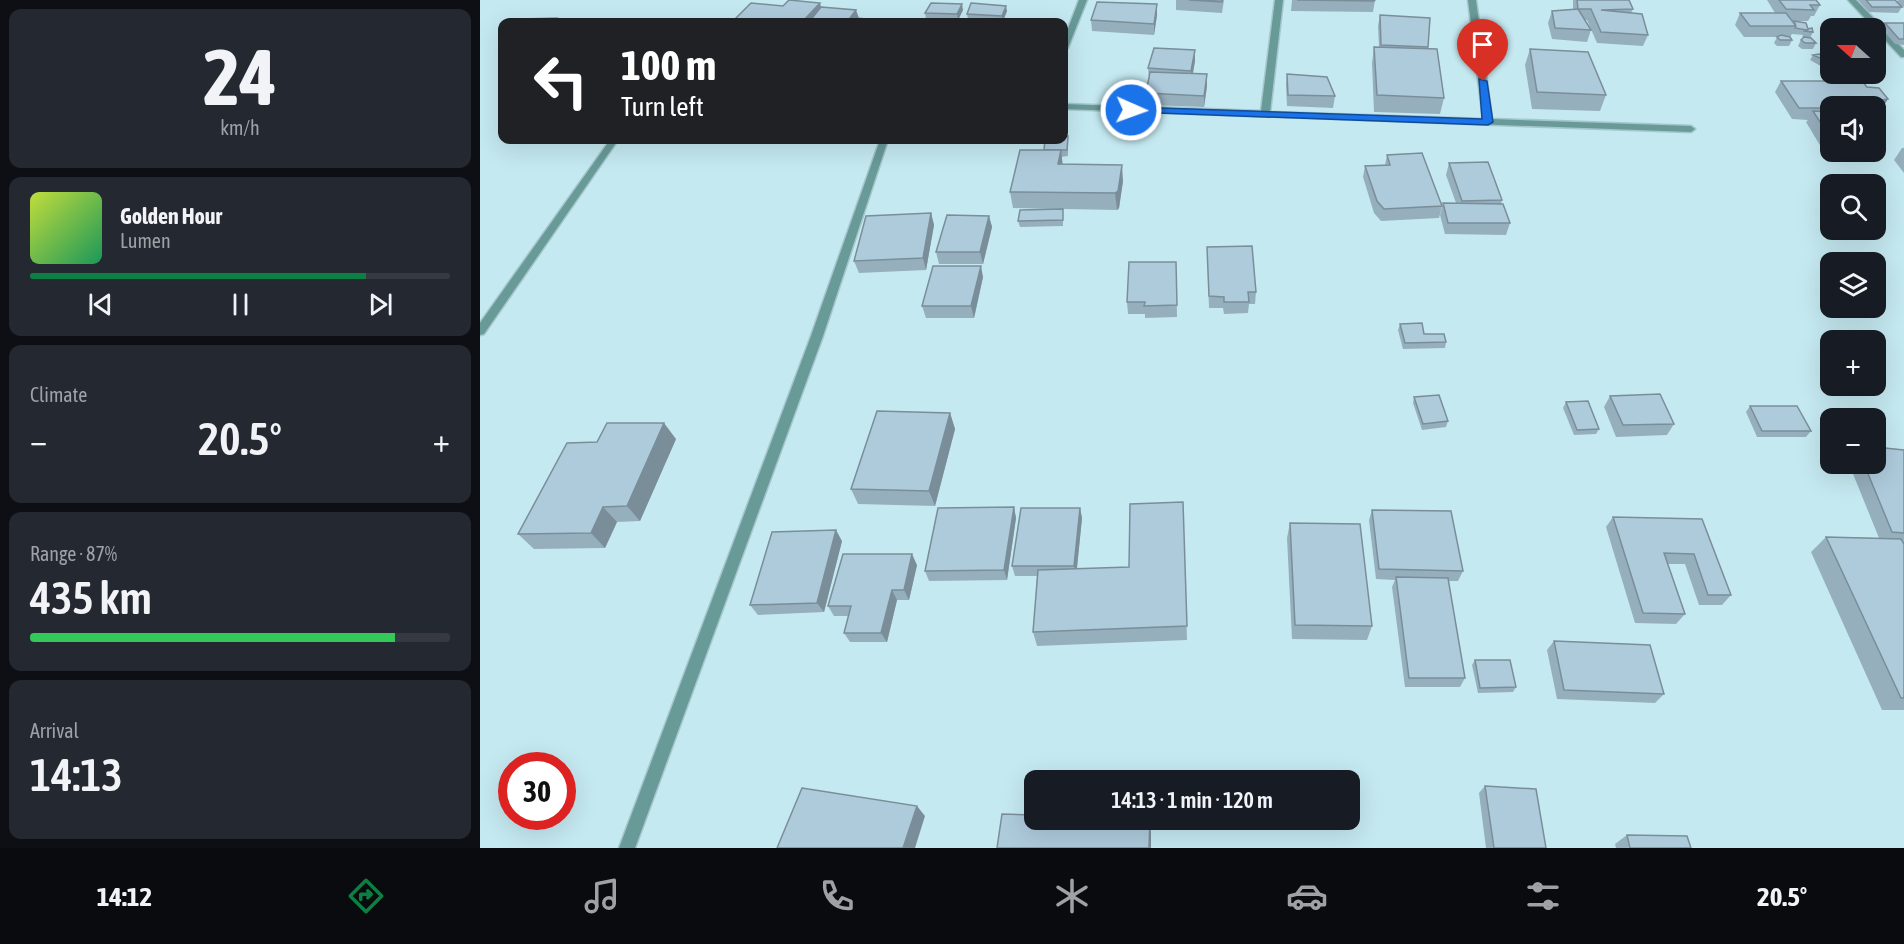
<!DOCTYPE html>
<meta charset="utf-8">
<style>
:root{--surface:#171b24;--page:#242831;--text:#f1f3f6;--muted:#9ea1a6;--line:#363941;--accent:#0b8043}
body{margin:0;font-family:"Asap Condensed",sans-serif;background:var(--page);color:var(--text);height:100vh;display:flex;flex-direction:column;font-size:22px;white-space:nowrap}
*{box-sizing:border-box;margin:0}
p{font-size:20px;color:var(--muted)}
.icon{flex:none;width:33px;height:33px;fill:none;stroke:currentColor;stroke-width:2;stroke-linecap:round;stroke-linejoin:round}
.map{position:relative;flex:1;overflow:hidden}
.drawer{display:flex;flex-direction:column;gap:9px;padding:9px;background:#0d0f14;width:480px}
.drawer>*{flex:none}
.banner{position:absolute;left:18px;top:18px;width:570px;height:126px;border-radius:12px;box-shadow:0 6px 24px #0002;background:#202124;color:#fff;overflow:hidden}
.needle{width:39px;rotate:291deg}
.fabs{position:absolute;left:1340px;top:18px;display:grid;gap:12px}
.fabs a{display:grid;place-items:center;width:66px;height:66px;border-radius:12px;background:var(--surface);box-shadow:0 6px 24px #0002;font-size:30px}
.speed{position:absolute;left:18px;top:752px;display:flex;gap:12px;font-size:30px;font-weight:700;text-align:center}
.speed>*{display:grid;place-content:center;width:78px;height:78px;border-radius:50%;background:var(--surface);box-shadow:0 6px 24px #0002;line-height:1}
.speed .limit{border:9px solid #d22;background:#fff;color:#111}
.pin{position:absolute;display:grid;place-items:center;width:51px;height:51px;color:#fff;margin:-62px -26px;border-radius:50% 50% 50% 0;rotate:-45deg;box-shadow:0 0 6px #0007}
.pin .icon{rotate:45deg}
.me{position:absolute;width:66px;margin:-33px;rotate:92deg;stroke-linejoin:round;filter:drop-shadow(0 0 4px #0008)}
.turn{display:flex;align-items:center;gap:21px;height:126px;padding:0 24px;font-size:27px}
.turn .icon{width:78px;height:78px;stroke-width:2.5}
.turn b{display:block;font-size:42px;line-height:51px}
.big{font-size:45px;font-weight:600;line-height:1.1}
.drawer .widget{flex:1;display:flex;flex-direction:column;justify-content:center;gap:9px;min-width:0;padding:0 21px;border-radius:12px;background:var(--page)}
.drawer .dial{align-items:center;gap:0}
.dial b{font-size:78px;line-height:1}
.song{display:flex;align-items:center;gap:18px}
.cover{width:72px;height:72px;border-radius:9px;background:linear-gradient(135deg,hsl(70 70% 55%),hsl(150 70% 35%))}
.played{height:6px;border-radius:3px;background:linear-gradient(90deg,var(--accent) 80%,var(--line) 80%)}
.keys{display:flex;justify-content:space-around;direction:ltr}
.heat{display:flex;justify-content:space-between;align-items:center;font-size:33px;direction:ltr}
.charge{height:9px;border-radius:4px;background:linear-gradient(90deg,#34c759 87%,var(--line) 0)}
.trip{position:absolute;left:544px;top:770px;width:336px;height:60px;border-radius:12px;background:var(--surface);box-shadow:0 6px 24px #0002;font-weight:600;line-height:60px;text-align:center}
.menu{display:flex;height:96px;justify-content:space-around;align-items:center;background:#090b0e;color:var(--muted)}
.menu .icon{width:42px;height:42px}
.menu .active{color:var(--accent)}
.menu b{font-size:27px;color:var(--text)}
main{display:flex;flex:1;min-height:0}
.map>svg:first-child{display:block}
.lines{fill:none;stroke-linecap:round;stroke-linejoin:round}
.minor-casing{stroke:#a6c6cd;stroke-width:3}
.minor{fill:#689a98;fill-rule:evenodd}
.wall{fill:#96afbd}
.shaded-wall{fill:#7a8e9a}
.building{fill:#aecbdc;stroke:#7a8e9a;stroke-width:1.5}
.route{fill:#1a73e8;stroke:#114b97;stroke-width:1.5}
</style>
<main>
<section class="drawer">
<div class="widget dial"><b>24</b><p>km/h</p></div>
<div class="widget">
<div class="song"><i class="cover"></i><div><b>Golden Hour</b><p>Lumen</p></div></div>
<div class="played"></div>
<div class="keys"><svg class="icon" aria-label="previous" viewBox="0 0 24 24"><path d="M18 5L8 12l10 7zM5 5v14"/></svg><svg class="icon" aria-label="pause" viewBox="0 0 24 24"><path d="M8 5v14M16 5v14"/></svg><svg class="icon" aria-label="next" viewBox="0 0 24 24"><path d="M6 5l10 7-10 7zM19 5v14"/></svg></div>
</div>
<div class="widget"><p>Climate</p>
<div class="heat"><a>−</a><b class="big">20.5°</b><a>+</a></div>
</div>
<div class="widget"><p>Range · 87%</p><b class="big">435 km</b><div class="charge"></div></div>
<div class="widget"><p>Arrival</p><b class="big">14:13</b></div>
</section>
<div class="map">
<svg width="1424" height="848" viewBox="0 0 1424 848">
<rect width="100%" height="100%" fill="#c5e9f1"/>
<g class="lines">
<g class="minor-casing">
<g id="minor">
<polygon points="599,0 607,0 588,48 584,50 584,39"/>
<polygon points="795,0 803,0 790,112 1003,119 988,0 996,0 1012,119 1211,126 1215,129 1211,132 584,109 584,104 781,111"/>
<polygon points="1368,0 1376,0 1424,50 1424,57 1421,57"/>
<polygon points="130,140 138,140 4,334 0,335 0,323"/>
<polygon points="400,140 408,140 343,336 155,848 139,848 331,336"/>
</g>
</g>
<use href="#minor" class="minor"/>
</g>
<g class="wall">
<polygon points="696,0 744,0 742,13 696,10"/>
<polygon points="812,0 895,0 893,12 811,11"/>
<polygon points="1093,0 1149,0 1153,9 1151,13 1168,35 1163,46 1117,43 1107,20 1105,20 1111,30 1107,42 1072,39 1068,23 1072,11 1093,9"/>
<polygon points="1287,0 1336,0 1340,5 1334,16 1331,16 1328,21 1312,21 1333,32 1330,38 1322,37 1323,35 1312,34 1310,37 1309,37 1312,40 1309,46 1297,46 1294,43 1297,37 1264,37 1255,25 1260,13 1295,13"/>
<polygon points="1378,0 1415,0 1417,2 1418,0 1424,0 1424,7 1419,5 1422,7 1418,13 1389,12"/>
<polygon points="677,4 677,15 674,35 612,31 611,20"/>
<polygon points="483,10 478,20 446,19 445,13"/>
<polygon points="527,11 523,21 488,19 487,14"/>
<polygon points="900,15 950,18 948,48 964,98 960,114 894,112 892,63 894,47 899,47 898,26"/>
<polygon points="1405,23 1424,23 1424,45 1415,44 1401,28"/>
<polygon points="1321,40 1336,43 1333,49 1322,49 1318,46"/>
<polygon points="1050,49 1126,95 1120,111 1052,109 1045,65"/>
<polygon points="715,50 715,61 713,74 727,74 727,86 724,107 666,105 666,93 669,80 668,68"/>
<polygon points="1333,55 1346,58 1343,64 1339,65 1330,60"/>
<polygon points="807,74 855,96 853,108 807,106 806,85"/>
<polygon points="1301,81 1382,81 1387,87 1399,88 1408,99 1401,109 1403,110 1395,122 1395,106 1350,106 1350,148 1341,147 1326,122 1328,120 1312,119 1295,92"/>
<polygon points="1395,132 1403,143 1395,155 1377,154 1375,152 1395,152"/>
<polygon points="588,136 588,156 581,157 582,164 643,181 639,208 637,210 583,209 583,226 540,227 538,221 571,209 533,208 530,192 564,150"/>
<polygon points="1422,148 1424,148 1424,173 1414,160"/>
<polygon points="907,155 962,206 959,218 901,221 894,213 883,177 885,166 905,165"/>
<polygon points="969,163 1022,200 1021,204 1030,223 1026,235 965,234 960,215 963,203 976,203 966,175"/>
<polygon points="451,213 454,225 446,270 379,273 374,261"/>
<polygon points="509,216 512,227 503,264 459,264 456,252"/>
<polygon points="727,247 776,292 775,304 769,304 768,313 744,314 743,308 729,308"/>
<polygon points="696,262 697,317 665,318 665,314 648,314 647,302"/>
<polygon points="503,277 494,318 446,318 442,306"/>
<polygon points="920,324 966,342 965,348 923,349 918,330"/>
<polygon points="1130,396 1194,424 1187,435 1136,437 1124,407"/>
<polygon points="934,397 968,421 966,427 942,430 933,403"/>
<polygon points="1086,402 1119,429 1116,434 1094,435 1083,408"/>
<polygon points="1270,406 1331,431 1326,437 1277,437 1266,412"/>
<polygon points="470,413 475,429 455,506 378,504 371,489"/>
<polygon points="196,439 160,521 137,522 125,548 54,549 38,534"/>
<polygon points="1424,450 1424,710 1402,710 1331,552 1346,537 1399,538 1369,464 1395,464"/>
<polygon points="703,502 707,640 557,646 553,632 557,576 535,576 532,566 600,508 602,518 597,569 649,567"/>
<polygon points="534,507 536,518 527,580 449,581 445,571"/>
<polygon points="892,510 983,571 978,581 968,581 985,678 980,687 925,687 912,587 915,580 896,579 889,520"/>
<polygon points="1133,517 1222,519 1251,595 1242,605 1219,605 1205,564 1188,564 1205,614 1196,624 1155,623 1126,527"/>
<polygon points="810,523 892,626 887,640 812,639 807,538"/>
<polygon points="362,541 344,612 278,615 270,605"/>
<polygon points="437,565 429,600 417,600 407,642 370,642 364,633 368,616 354,616 348,606"/>
<polygon points="1074,641 1184,694 1175,703 1077,699 1067,650"/>
<polygon points="995,660 1036,687 1033,692 998,693 992,665"/>
<polygon points="1005,786 1066,848 1006,848 999,793"/>
<polygon points="1147,835 1211,848 1136,848 1135,844"/>
</g>
<g class="shaded-wall">
<polygon points="340,3 343,14 336,22 322,22"/>
<polygon points="482,4 483,10 478,20 477,14"/>
<polygon points="677,4 677,15 674,35 674,24"/>
<polygon points="526,6 527,11 523,21 522,16"/>
<polygon points="376,10 380,21 378,22 367,22"/>
<polygon points="715,50 715,61 711,82 711,71"/>
<polygon points="1346,58 1343,64 1339,65 1342,59"/>
<polygon points="727,74 727,86 724,107 724,96"/>
<polygon points="1408,99 1401,110 1395,101"/>
<polygon points="581,150 583,167 578,164"/>
<polygon points="642,165 643,181 639,208 637,210 635,193"/>
<polygon points="451,213 454,225 446,270 443,258"/>
<polygon points="509,216 512,227 503,264 500,252"/>
<polygon points="501,266 503,277 494,318 491,306"/>
<polygon points="470,413 475,429 455,506 449,491"/>
<polygon points="184,423 196,439 160,521 147,506"/>
<polygon points="123,507 137,522 125,548 111,533"/>
<polygon points="534,507 536,518 527,580 524,570"/>
<polygon points="600,508 602,518 596,576 594,566"/>
<polygon points="356,530 362,541 344,612 337,603"/>
<polygon points="432,554 437,565 429,600 424,590"/>
<polygon points="412,590 417,600 407,642 401,633"/>
<polygon points="437,806 445,816 435,848 423,848"/>
<polygon points="671,819 671,848 669,848"/>
</g>
<g class="building">
<polygon points="309,0 340,3 322,22 252,22 271,3 303,6"/>
<polygon points="709,0 742,0 742,2"/>
<polygon points="817,0 895,0 894,1"/>
<polygon points="1097,0 1149,0 1153,9 1121,10 1162,14 1168,35 1121,32 1111,9 1098,9 1111,30 1075,28 1072,11 1098,9"/>
<polygon points="1299,0 1336,0 1340,5 1330,5 1334,10 1306,9"/>
<polygon points="1386,0 1415,0 1422,7 1392,7"/>
<polygon points="617,2 677,4 674,24 611,20"/>
<polygon points="451,3 482,4 477,14 445,13"/>
<polygon points="491,3 526,6 522,16 487,14"/>
<polygon points="341,7 376,10 367,22 329,22"/>
<polygon points="1260,13 1306,13 1316,26 1270,26"/>
<polygon points="900,15 950,18 948,47 901,45"/>
<polygon points="77,18 74,22 39,22 41,19"/>
<polygon points="376,18 419,22 372,22"/>
<polygon points="1314,21 1326,23 1328,29 1332,28 1333,32 1325,31 1327,30 1315,28 1316,26"/>
<polygon points="1405,23 1424,23 1424,39 1419,39"/>
<polygon points="1301,35 1310,37 1312,40 1300,40 1297,37"/>
<polygon points="1324,37 1331,38 1336,43 1325,43 1321,40"/>
<polygon points="894,47 957,49 964,98 897,95"/>
<polygon points="674,48 715,50 711,71 668,68"/>
<polygon points="1050,49 1108,52 1126,95 1057,92"/>
<polygon points="1339,54 1346,58 1342,59 1333,55"/>
<polygon points="670,72 727,74 724,96 666,93"/>
<polygon points="807,74 847,77 855,96 808,95"/>
<polygon points="1301,81 1382,81 1387,87 1399,88 1408,99 1395,101 1403,110 1395,110 1395,106 1350,106 1350,108 1319,108"/>
<polygon points="1333,111 1350,112 1350,136 1349,136"/>
<polygon points="1395,132 1403,143 1395,143"/>
<polygon points="584,136 588,136 587,150 564,150 565,140 584,140"/>
<polygon points="540,150 581,150 578,164 642,165 638,191 635,193 530,192"/>
<polygon points="942,153 962,206 904,209 897,201 885,166 910,165 907,155"/>
<polygon points="1008,162 1022,200 982,201 969,163"/>
<polygon points="963,203 1023,204 1030,223 968,223"/>
<polygon points="583,209 583,220 538,221 540,210"/>
<polygon points="451,213 443,258 374,261 386,216"/>
<polygon points="467,215 509,216 500,252 456,252"/>
<polygon points="772,246 776,292 768,292 769,302 744,302 744,297 729,296 727,247"/>
<polygon points="649,262 696,262 697,305 664,306 665,302 647,302"/>
<polygon points="453,266 501,266 491,306 442,306"/>
<polygon points="942,323 944,334 964,334 966,342 925,343 920,324"/>
<polygon points="1180,394 1194,424 1143,425 1130,396"/>
<polygon points="959,395 968,421 943,424 934,397"/>
<polygon points="1108,401 1119,429 1097,430 1086,402"/>
<polygon points="1270,406 1317,406 1331,431 1282,431"/>
<polygon points="397,411 470,413 449,491 371,489"/>
<polygon points="127,423 184,423 147,506 123,507 111,533 38,534 87,443 117,442"/>
<polygon points="1395,447 1424,450 1424,533 1412,532 1384,464 1395,464"/>
<polygon points="703,502 707,626 553,632 558,570 649,567 650,504"/>
<polygon points="534,507 524,570 445,571 458,508"/>
<polygon points="541,508 600,508 594,566 532,566"/>
<polygon points="892,510 971,511 983,571 899,569"/>
<polygon points="1133,517 1222,519 1251,595 1228,595 1214,554 1184,553 1205,614 1163,613"/>
<polygon points="810,523 880,524 892,626 815,625"/>
<polygon points="356,530 337,603 270,605 292,532"/>
<polygon points="1346,537 1421,539 1424,544 1424,698 1421,698"/>
<polygon points="363,554 432,554 424,590 412,590 401,633 364,633 371,606 348,606"/>
<polygon points="916,577 968,578 985,678 929,678"/>
<polygon points="1074,641 1170,645 1184,694 1084,690"/>
<polygon points="995,660 1030,660 1036,687 1000,688"/>
<polygon points="1005,786 1056,789 1066,848 1014,848"/>
<polygon points="322,788 437,806 423,848 297,848"/>
<polygon points="522,814 555,815 555,819 670,819 669,848 517,848"/>
<polygon points="1147,835 1207,836 1211,848 1150,848"/>
</g>
<polygon class="route" points="999,79 1007,81 1013,122 1008,125 651,112 646,110 651,107 1002,119"/>
</svg>
<div class="fabs">
<a><svg class="needle" viewBox="-14 -14 28 28"><path d="M0-13l5 13h-10z" fill="#e53935"/><path d="M0 13l5-13h-10z" fill="#9ea1a6"/></svg></a>
<a><svg class="icon" aria-label="sound" viewBox="0 0 24 24"><path d="M4 9h4l5-4v14l-5-4H4zM17 9q2 3 0 6"/></svg></a>
<a><svg class="icon" aria-label="search" viewBox="0 0 24 24"><circle cx="10" cy="10" r="6"/><path d="M15 15l6 6"/></svg></a>
<a><svg class="icon" aria-label="layers" viewBox="0 0 24 24"><path d="M12 4l9 5-9 5-9-5zM3 14l9 5 9-5"/></svg></a>
<a>+</a>
<a>−</a>
</div>
<div class="speed"><div class="limit">30</div></div>
<div class="pin" style="left:1003px;top:81px;background:#d93025"><svg class="icon" aria-label="arrive" viewBox="0 0 24 24"><path d="M6 21V4h12l-3 4 3 4H6"/></svg></div>
<svg class="me" style="left:651px;top:110px" viewBox="-20 -20 40 40"><circle r="17" fill="#1a73e8" stroke="#fff" stroke-width="3"/><path d="M0-11L8 9 0 5-8 9z" fill="#fff"/></svg>
<div class="trip">14:13 · 1 min · 120 m</div>
<div class="banner">
<div class="turn"><svg class="icon" aria-label="left" viewBox="0 0 24 24"><path d="M17 20v-9H6M10 6l-5 5 5 5"/></svg><div><b>100 m</b>Turn left</div></div>
</div>
</div>
</main>
<nav class="menu">
<b>14:12</b>
<svg class="icon active" aria-label="directions" viewBox="0 0 24 24"><path d="M12 3l9 9-9 9-9-9zM9 14v-3h6M13 9l2 2-2 2"/></svg>
<svg class="icon" aria-label="music" viewBox="0 0 24 24"><path d="M9 18V5l10-2v13"/><circle cx="6" cy="18" r="3"/><circle cx="16" cy="16" r="3"/></svg>
<svg class="icon" aria-label="phone" viewBox="0 0 24 24"><path d="M5 4h4l2 5-3 2q2 4 5 5l2-3 5 2v4C11 20 4 13 5 4z"/></svg>
<svg class="icon" aria-label="climate" viewBox="0 0 24 24"><path d="M12 3v18M4 7l16 10M4 17L20 7"/></svg>
<svg class="icon" aria-label="car" viewBox="0 0 24 24"><path d="M5 17H2v-5l4-1 3-4h7l3 4 3 1v5h-3M9 17h6M6 11h13"/><circle cx="7" cy="17" r="2"/><circle cx="17" cy="17" r="2"/></svg>
<svg class="icon" aria-label="filters" viewBox="0 0 24 24"><path d="M4 7h16M4 17h16"/><circle cx="9" cy="7" r="2"/><circle cx="15" cy="17" r="2"/></svg>
<b>20.5°</b>
</nav>
